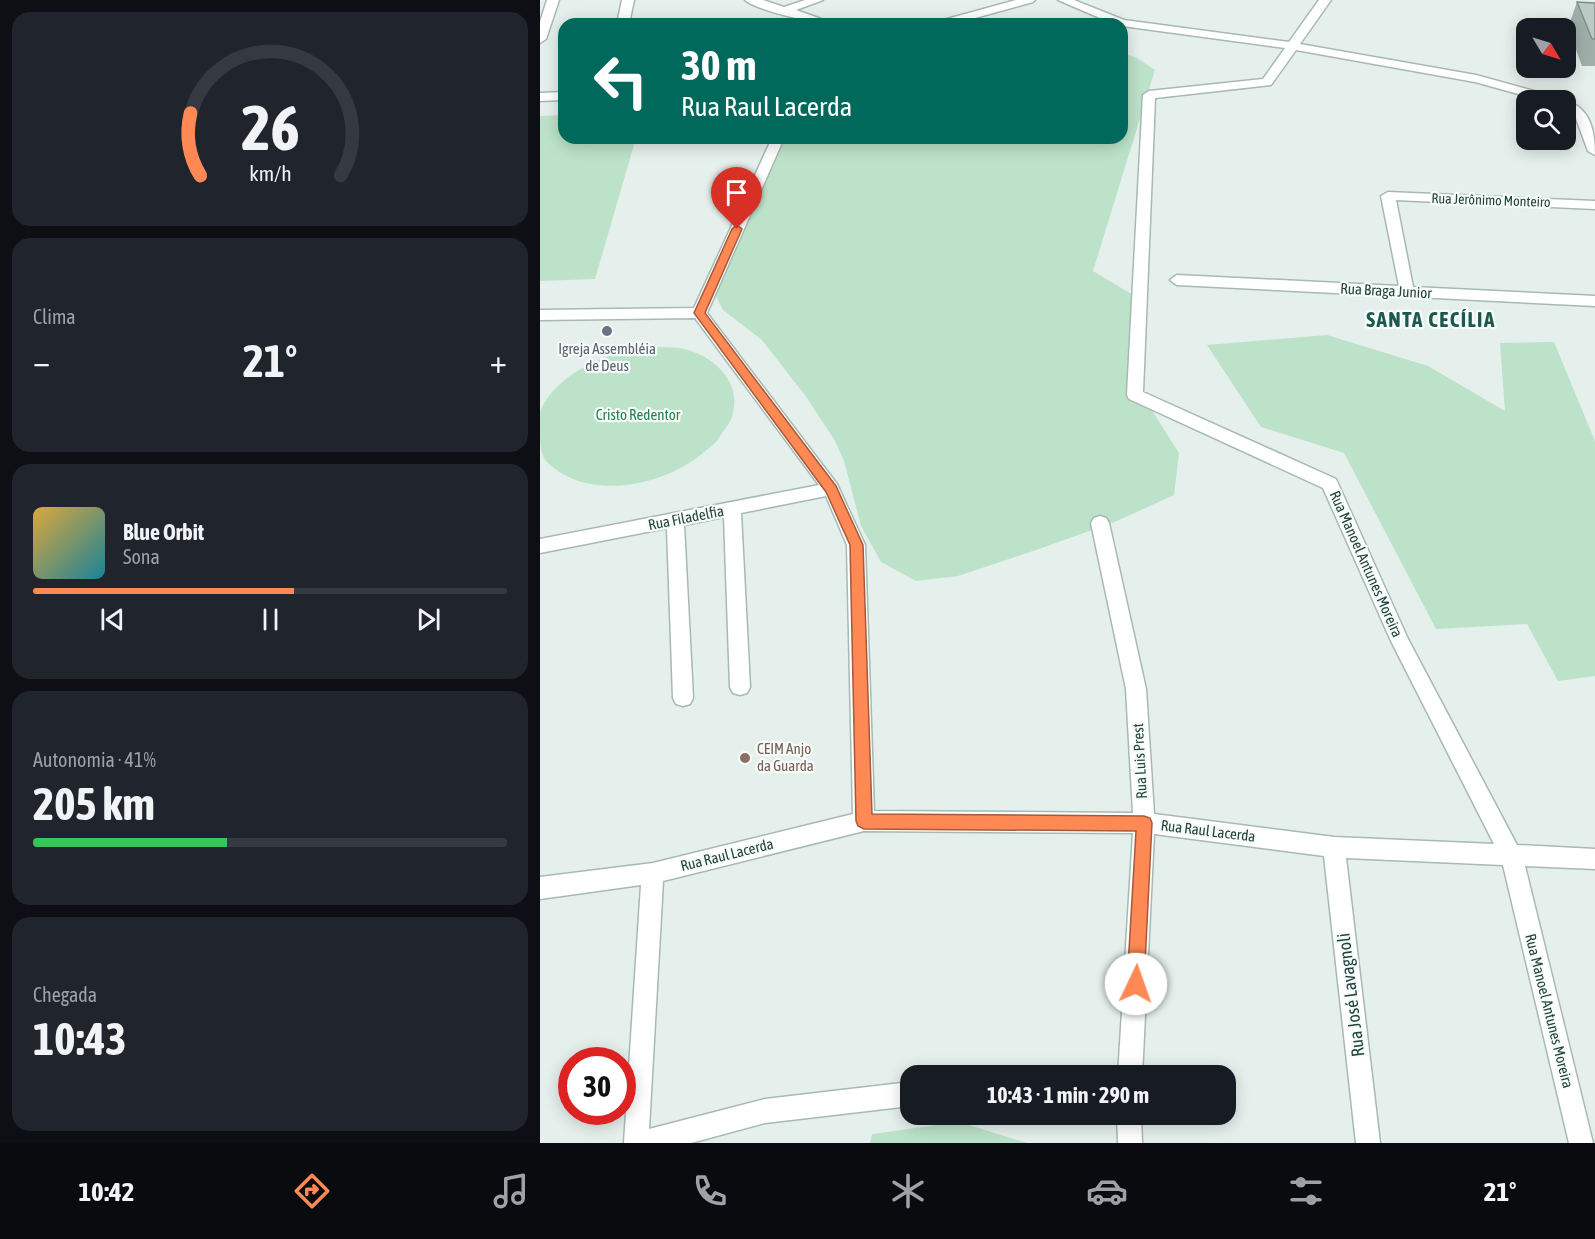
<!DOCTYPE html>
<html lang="pt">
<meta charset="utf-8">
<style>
:root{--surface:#171b24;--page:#20242c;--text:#f1f3f6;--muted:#9ea1a6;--line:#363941;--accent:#ff8954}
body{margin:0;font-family:"Asap Condensed",sans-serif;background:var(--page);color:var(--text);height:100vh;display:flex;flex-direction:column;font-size:22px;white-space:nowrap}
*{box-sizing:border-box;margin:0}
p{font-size:20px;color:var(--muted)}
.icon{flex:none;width:33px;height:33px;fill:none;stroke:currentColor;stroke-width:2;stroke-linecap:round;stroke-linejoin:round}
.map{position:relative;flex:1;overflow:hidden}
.panel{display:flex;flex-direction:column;gap:12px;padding:12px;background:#0d0f14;width:540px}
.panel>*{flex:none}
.hud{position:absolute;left:18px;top:18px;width:570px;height:126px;border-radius:18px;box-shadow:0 3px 15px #0003;background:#00695c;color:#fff;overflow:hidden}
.needle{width:39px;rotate:128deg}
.controls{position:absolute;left:976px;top:18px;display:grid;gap:12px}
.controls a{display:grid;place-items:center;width:60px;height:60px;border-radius:12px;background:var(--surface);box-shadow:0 3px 15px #0003;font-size:30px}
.speed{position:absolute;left:18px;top:1047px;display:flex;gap:12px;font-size:30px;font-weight:700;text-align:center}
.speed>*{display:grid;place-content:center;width:78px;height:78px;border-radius:50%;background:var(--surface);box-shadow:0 3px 15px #0003;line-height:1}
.speed .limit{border:9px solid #d22;background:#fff;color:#111}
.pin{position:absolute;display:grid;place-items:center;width:51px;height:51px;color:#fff;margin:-62px -26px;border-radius:50% 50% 50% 0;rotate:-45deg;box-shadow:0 0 6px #0007}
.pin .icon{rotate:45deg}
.me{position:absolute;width:66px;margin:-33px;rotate:3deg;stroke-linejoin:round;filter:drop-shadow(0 0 4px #0008)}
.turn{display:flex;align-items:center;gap:21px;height:126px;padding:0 24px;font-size:27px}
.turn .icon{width:78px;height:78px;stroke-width:2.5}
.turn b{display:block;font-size:42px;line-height:51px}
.big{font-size:45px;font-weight:700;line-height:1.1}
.panel .tile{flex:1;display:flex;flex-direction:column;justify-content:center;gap:9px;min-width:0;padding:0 21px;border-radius:18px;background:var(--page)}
.panel .dial{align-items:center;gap:0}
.dial svg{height:156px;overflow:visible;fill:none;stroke:var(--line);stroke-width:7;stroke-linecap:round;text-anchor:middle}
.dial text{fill:var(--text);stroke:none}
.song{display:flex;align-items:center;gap:18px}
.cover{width:72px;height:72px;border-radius:9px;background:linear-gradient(135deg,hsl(40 70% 55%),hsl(190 70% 35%))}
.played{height:6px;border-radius:3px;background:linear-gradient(90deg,var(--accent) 55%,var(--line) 55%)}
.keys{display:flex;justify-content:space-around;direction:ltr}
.heat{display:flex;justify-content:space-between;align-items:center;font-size:33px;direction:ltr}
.charge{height:9px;border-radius:4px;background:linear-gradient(90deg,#34c759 41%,var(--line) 0)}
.trip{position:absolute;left:360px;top:1065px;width:336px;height:60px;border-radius:18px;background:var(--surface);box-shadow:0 3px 15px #0003;font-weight:700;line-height:60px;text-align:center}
.tab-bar{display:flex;height:96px;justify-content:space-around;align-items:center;background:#090b0e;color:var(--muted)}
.tab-bar .icon{width:42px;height:42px}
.tab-bar .active{color:var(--accent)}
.tab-bar b{font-size:27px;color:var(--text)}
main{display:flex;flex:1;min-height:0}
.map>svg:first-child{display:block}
.green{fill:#bce2c9}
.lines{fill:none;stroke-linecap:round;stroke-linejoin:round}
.minor-casing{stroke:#a7b9b4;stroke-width:3}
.minor{fill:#fff;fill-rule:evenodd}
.wall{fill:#a0afa9}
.building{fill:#bacbc5;stroke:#828e8a;stroke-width:1.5}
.route{fill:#ff8954;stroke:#a65937;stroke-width:1.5}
.worship-dot{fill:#6b7280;stroke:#f7fbf9;stroke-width:2}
.education-dot{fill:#8d6e63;stroke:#f7fbf9;stroke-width:2}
.labels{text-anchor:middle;stroke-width:4.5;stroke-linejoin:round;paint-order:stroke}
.far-street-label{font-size:14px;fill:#22443d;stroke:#f7fbf9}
.street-label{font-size:15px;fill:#22443d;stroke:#f7fbf9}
.worship-label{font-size:15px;fill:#5b616d;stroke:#f7fbf9}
.park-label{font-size:15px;fill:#27804f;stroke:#f7fbf9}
.education-label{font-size:15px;fill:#785e54;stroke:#f7fbf9;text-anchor:start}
.near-street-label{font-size:18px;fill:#22443d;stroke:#f7fbf9}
.district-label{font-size:21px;font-weight:bold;letter-spacing:1.5px;fill:#1b594e;stroke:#f7fbf9}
</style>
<main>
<section class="panel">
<div class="tile dial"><svg viewBox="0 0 100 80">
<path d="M14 69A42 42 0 1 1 86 69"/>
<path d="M14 69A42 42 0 0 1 9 37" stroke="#ff8954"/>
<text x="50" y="56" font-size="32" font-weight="700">26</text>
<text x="50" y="72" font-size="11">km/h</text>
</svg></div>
<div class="tile"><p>Clima</p>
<div class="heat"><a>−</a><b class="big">21°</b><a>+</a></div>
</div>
<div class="tile">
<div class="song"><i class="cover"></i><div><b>Blue Orbit</b><p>Sona</p></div></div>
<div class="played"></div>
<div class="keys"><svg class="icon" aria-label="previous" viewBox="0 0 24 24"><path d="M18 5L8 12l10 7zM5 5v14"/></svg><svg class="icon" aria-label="pause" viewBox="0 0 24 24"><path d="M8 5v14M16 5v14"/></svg><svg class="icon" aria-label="next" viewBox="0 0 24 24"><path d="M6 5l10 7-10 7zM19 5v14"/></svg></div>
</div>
<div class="tile"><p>Autonomia · 41%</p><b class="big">205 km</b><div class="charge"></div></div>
<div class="tile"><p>Chegada</p><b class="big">10:43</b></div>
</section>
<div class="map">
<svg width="1055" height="1143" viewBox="0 0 1055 1143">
<rect width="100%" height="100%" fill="#e5f0ec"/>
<g class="green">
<polygon points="582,53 597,58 615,70 553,271 593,295 588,353 596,385 639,453 634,495 577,521 499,549 418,576 376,581 341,562 321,526 304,461 295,441 267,398 222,340 183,310 169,282 240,138 582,138"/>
<polygon points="24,115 24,138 96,138 55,279 0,281 0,116"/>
<polygon points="787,335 888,366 965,411 960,343 1014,342 1055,441 1055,676 1018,681 987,624 896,629 804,453 721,427 667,345"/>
<path d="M111 347C120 347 130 347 139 348 171 353 204 381 192 417 190 423 184 430 180 436 177 443 170 447 164 452 125 486 47 503 6 461 0 453 0 441 0 431 0 425 0 418 0 413 2 404 9 396 14 390 41 362 74 352 111 347Z"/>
<polygon points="419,1122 487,1143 330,1143 332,1134"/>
</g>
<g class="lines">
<g class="minor-casing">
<g id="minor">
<polygon points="7,0 19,0 6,39 0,43 0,22"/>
<polygon points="82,0 94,0 89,24 77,24"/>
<path d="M205 0H223L244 7 265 0H283L256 10 295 24C276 24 218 11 205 0Z"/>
<polygon points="476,0 495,0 493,2 413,24 394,24 396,22"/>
<polygon points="518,0 534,0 584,20 749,42 779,0 791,0 760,44 936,75 1016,97 1018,100 1000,100 935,82 756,50 731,85 615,98 603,392 796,479 868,639 977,845 1055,849 1055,869 985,866 1053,1143 1029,1143 963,865 806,858 840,1143 816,1143 784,856 614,834 602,1076 578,1076 593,833 324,831 123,881 109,1129 225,1099 370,1082 370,1106 225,1123 151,1143 84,1143 101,885 0,899 0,877 113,863 313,814 307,545 286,496 201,513 210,687 207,693 200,695 193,693 190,687 184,517 144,525 153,698 150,704 143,706 136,704 133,698 127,528 0,553 0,539 279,485 155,318 0,320 0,310 154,308 232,138 244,138 167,313 297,484 325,545 334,811 593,813 586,689 551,523 554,518 560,516 566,518 569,523 606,689 614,814 794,837 954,844 851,641 783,488 589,399 587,395 603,95 609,91 723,79 745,48 582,26 582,24 574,24"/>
<polygon points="24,92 24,100 0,101 0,93"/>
<path d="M1026 101C1051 108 1055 132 1055 155L1048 151 1035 116 1026 110Z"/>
<polygon points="848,192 1055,201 1055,209 856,200 873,287 1055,296 1055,306 637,285 630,280 637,275 859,286 841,196"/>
<polygon points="577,1114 601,1114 602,1143 578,1143"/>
</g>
</g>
<use href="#minor" class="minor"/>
</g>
<polygon class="wall" points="1037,2 1055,3 1055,66 1042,66 1028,28"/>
<polygon class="building" points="1037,2 1055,3 1055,39 1052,39"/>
<polygon class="route" points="197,225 202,229 165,313 296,486 323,545 332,814 604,816 610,818 612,823 604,984 602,990 596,992 589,990 587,984 596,831 324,829 318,826 316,821 310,545 286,492 154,313 192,229"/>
<circle class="worship-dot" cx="67" cy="331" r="6"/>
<circle class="education-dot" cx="205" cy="758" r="6"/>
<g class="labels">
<g class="far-street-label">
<text transform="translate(951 200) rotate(2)" y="5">Rua Jerônimo Monteiro</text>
</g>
<g class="street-label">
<text transform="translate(846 291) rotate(3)" y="5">Rua Braga Junior</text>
<text transform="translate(146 518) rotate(-11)" y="5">Rua Filadelfia</text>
<text transform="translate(826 564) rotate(66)" y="5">Rua Manoel Antunes Moreira</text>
<text transform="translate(600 761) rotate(-93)" y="5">Rua Luis Prest</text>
<text transform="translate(668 831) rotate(7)" y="5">Rua Raul Lacerda</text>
<text transform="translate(187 855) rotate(-14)" y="5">Rua Raul Lacerda</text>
<text transform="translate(1009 1011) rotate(76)" y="5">Rua Manoel Antunes Moreira</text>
</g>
<g class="worship-label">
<text x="67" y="354">Igreja Assembléia<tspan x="67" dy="17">de Deus</tspan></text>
</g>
<g class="park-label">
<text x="98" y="420">Cristo Redentor</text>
</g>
<g class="education-label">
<text x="217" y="754">CEIM Anjo<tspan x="217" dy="17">da Guarda</tspan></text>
</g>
<g class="near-street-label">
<text transform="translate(811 995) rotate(-97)" y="6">Rua José Lavagnoli</text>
</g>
<g class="district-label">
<text x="891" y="327">SANTA CECÍLIA</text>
</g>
</g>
</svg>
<div class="controls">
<a><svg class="needle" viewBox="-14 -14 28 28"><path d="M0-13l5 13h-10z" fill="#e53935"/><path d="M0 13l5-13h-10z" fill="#9ea1a6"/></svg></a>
<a><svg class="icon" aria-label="search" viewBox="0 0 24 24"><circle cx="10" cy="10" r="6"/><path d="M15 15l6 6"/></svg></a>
</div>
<div class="speed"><div class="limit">30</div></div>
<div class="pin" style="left:197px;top:229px;background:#d93025"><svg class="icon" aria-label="arrive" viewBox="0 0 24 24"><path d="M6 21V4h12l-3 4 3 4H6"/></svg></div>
<svg class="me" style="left:596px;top:984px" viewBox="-20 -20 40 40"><circle r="19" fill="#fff"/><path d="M0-13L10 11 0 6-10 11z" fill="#ff8954"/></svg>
<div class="trip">10:43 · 1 min · 290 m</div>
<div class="hud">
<div class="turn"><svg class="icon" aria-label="left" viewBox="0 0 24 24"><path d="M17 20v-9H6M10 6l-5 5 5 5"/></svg><div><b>30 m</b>Rua Raul Lacerda</div></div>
</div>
</div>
</main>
<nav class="tab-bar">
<b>10:42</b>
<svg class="icon active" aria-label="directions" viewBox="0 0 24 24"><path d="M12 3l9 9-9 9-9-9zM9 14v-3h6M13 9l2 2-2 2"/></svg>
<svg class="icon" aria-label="music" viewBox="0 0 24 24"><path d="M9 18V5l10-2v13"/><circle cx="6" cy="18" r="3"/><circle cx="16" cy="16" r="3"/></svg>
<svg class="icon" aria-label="phone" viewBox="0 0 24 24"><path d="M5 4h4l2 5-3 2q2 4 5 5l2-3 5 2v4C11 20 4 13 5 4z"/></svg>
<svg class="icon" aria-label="climate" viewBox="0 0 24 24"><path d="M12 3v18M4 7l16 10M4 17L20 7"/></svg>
<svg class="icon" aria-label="car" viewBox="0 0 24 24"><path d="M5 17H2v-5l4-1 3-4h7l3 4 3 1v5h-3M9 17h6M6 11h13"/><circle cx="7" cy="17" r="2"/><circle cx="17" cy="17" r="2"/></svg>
<svg class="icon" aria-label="filters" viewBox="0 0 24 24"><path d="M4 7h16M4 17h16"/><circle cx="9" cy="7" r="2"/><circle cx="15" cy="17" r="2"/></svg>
<b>21°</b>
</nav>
